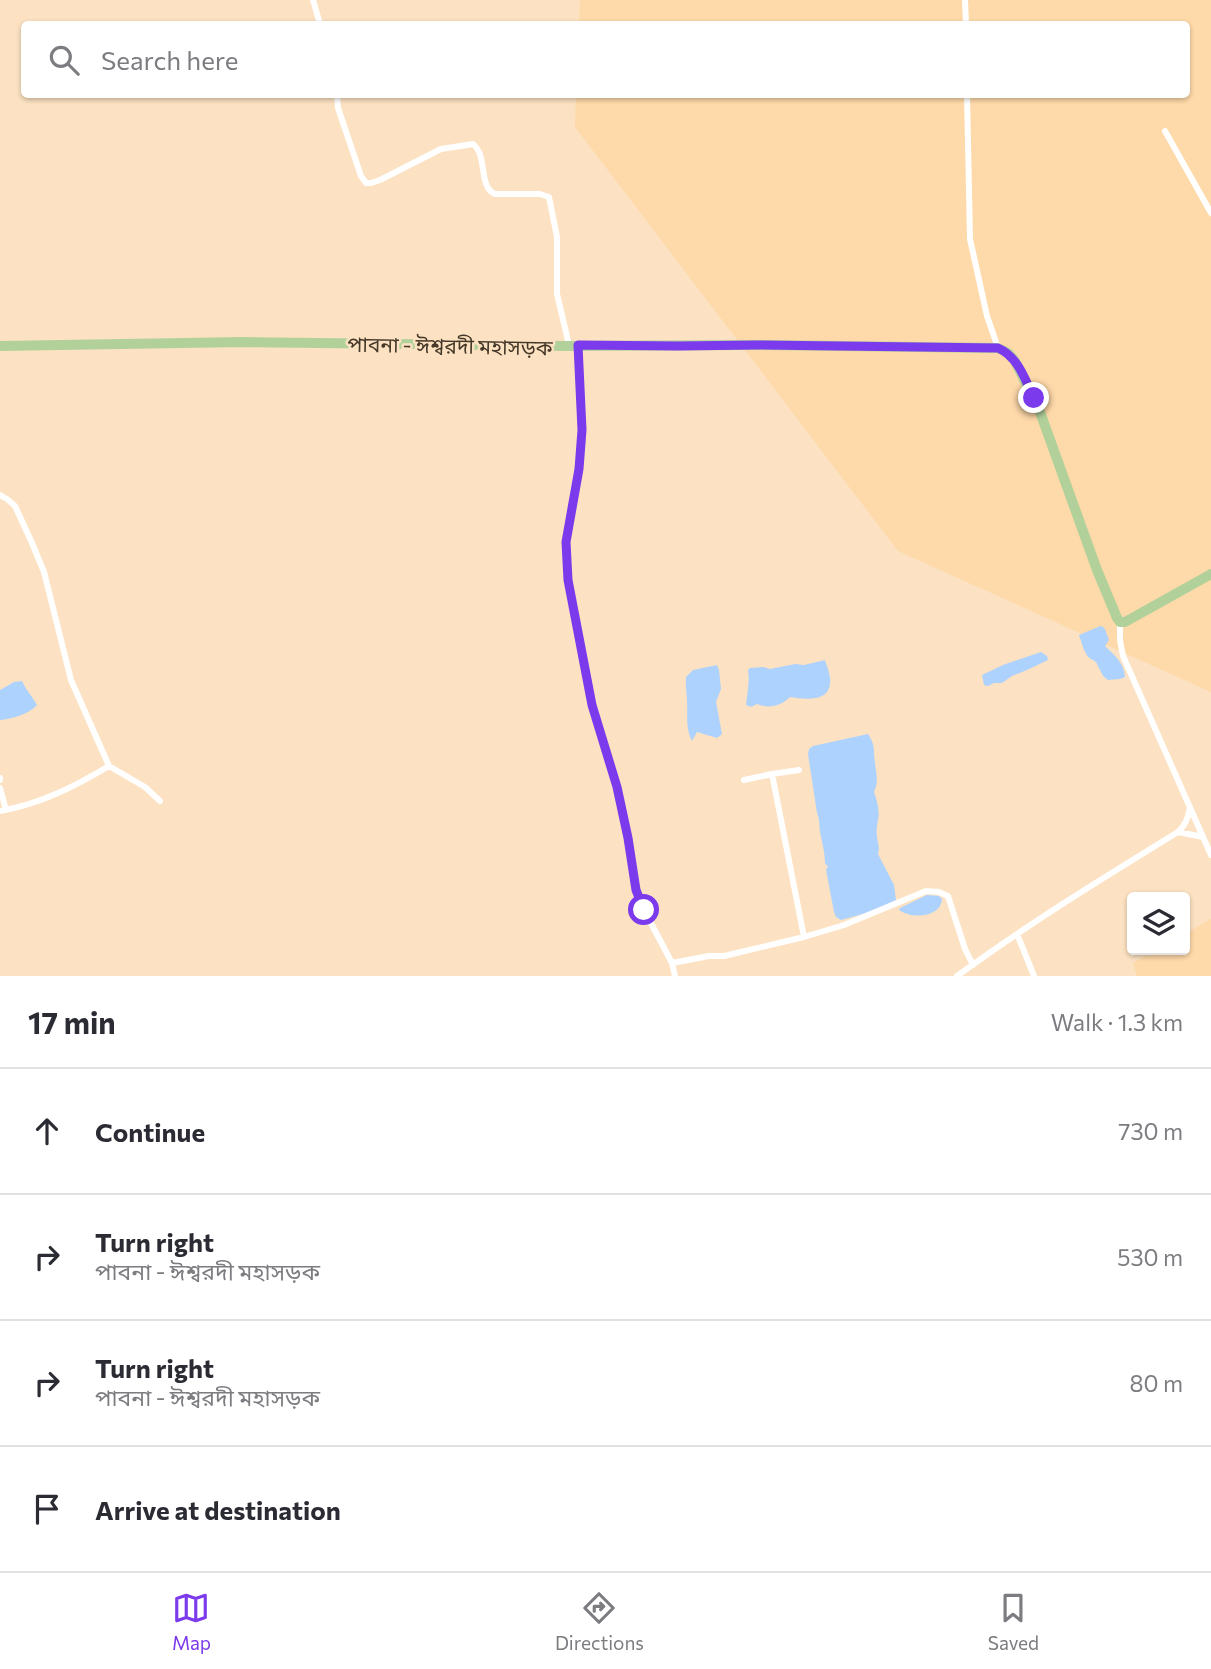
<!DOCTYPE html>
<html lang="en">
<head>
<meta charset="utf-8">
<style>
  body { margin:0; font-family:Commissioner,"Noto Sans Bengali",sans-serif; background:#f2f2f3; color:#2b2b33 }
  .controls { position:absolute; right:21px; bottom:21px; display:grid; overflow:hidden; border-radius:7px; box-shadow:0 2px 5px #0004 }
  .controls button { width:63px; height:63px; display:grid; place-items:center; padding:0; border:0; border-bottom:2px solid #e1e1e2; background:#fff; color:#2b2b33; font:35px sans-serif }
  .stop { position:absolute; width:21px; height:21px; margin:-16px; border:5px solid #7c3aed; border-radius:50%; background:#fff }
  .stop.end { background:#7c3aed; border-color:#fff; box-shadow:0 2px 7px #0008 }
  .list { margin:0; padding:0; list-style:none }
  h2 { display:flex; justify-content:space-between; align-items:center; height:91px; margin:0; padding:0 28px; font-size:30px }
  h2 small { font-size:23px; font-weight:400; color:#7c7c81 }
  .list li { display:grid; grid-template-columns:46px 1fr auto; gap:21px; align-items:center; box-sizing:border-box; height:126px; padding:0 28px; border-top:2px solid #e1e1e2 }
  .list b { display:block; font-size:26px; white-space:nowrap }
  .list p { margin:0; font-size:23px; white-space:nowrap; color:#7c7c81 }
  .list em { font-size:23px; font-style:normal; color:#7c7c81 }
  .icon { flex:none; width:38px; height:38px; fill:none; stroke:currentColor; stroke-width:2; stroke-linecap:round; stroke-linejoin:round }
  .map { position:relative; flex:none; width:1211px; height:976px; overflow:hidden }
  .search { position:absolute; background:#fff; box-shadow:0 2px 5px #0004; left:21px; right:21px; top:21px; height:77px; display:flex; align-items:center; gap:18px; box-sizing:border-box; padding:0 24px; border-radius:7px; color:#7c7c81; font-size:26px }
  .sheet { height:595px; background:#fff }
  nav { display:flex; justify-content:space-around; align-items:center; box-sizing:border-box; height:98px; border-top:2px solid #e1e1e2; background:#fff; font-size:19px; color:#7c7c81 }
  nav a { display:grid; justify-items:center; gap:4px }
  nav .on { color:#7c3aed }
  .map>svg:first-child { display:block }
  .built { fill:#fed9a9 }
  .water { fill:#add2fe }
  .lines { fill:none; stroke-linecap:round; stroke-linejoin:round }
  .minor { stroke:#fff; stroke-width:6 }
  .primary { stroke:#b2d19a; stroke-width:10 }
  .route { stroke:#7c3aed; stroke-width:9 }
  .labels { text-anchor:middle; dominant-baseline:central; stroke-width:5; stroke-linejoin:round; paint-order:stroke }
  .street-label { font-size:21px; fill:#453828; stroke:#fce2c2 }
</style>
</head>
<body>
<div class="map">
<svg width="1211" height="976" viewBox="0 0 1211 976">
  <rect width="100%" height="100%" fill="#fce2c2"/>
  <!-- built -->
  <path class="built" d="M580,0H1211V692L898,551L575,127L576,95L1186,94V24H579Z
    M1211,919V976H1137L1133,963L1156,950H1185V934Z"/>
  <!-- water -->
  <path class="water" d="M1102,626L1105,629L1109,640L1105,646C1114,655 1124,662 1125,677L1120,679L1108,680L1103,676L1096,662L1088,657L1084,650L1079,635L1098,627Z
    M1041,652L1047,656L1048,660L1027,670L1012,676L1002,683H994L988,686L984,685L982,675L1003,665Z
    M825,660C827,667 831,675 830,683C829,703 803,699 790,697C781,706 769,709 757,704L751,707L746,705C747,693 750,683 748,670L750,668L763,667L770,669L795,664L804,665Z
    M717,665L719,670L721,689L716,702L722,734L717,738L697,732L692,741C685,727 688,716 687,701C687,693 685,686 686,677L693,670Z
    M22,681C26,690 32,696 37,705C29,714 12,719 0,720V690L14,682Z
    M868,734C876,746 873,750 875,763C876,773 879,781 874,792C877,801 880,811 878,820C877,826 876,831 877,837C878,844 880,847 878,854L894,885L896,900L877,910L841,920L836,917L834,912L826,870L828,866L825,864C825,852 822,843 820,832C819,825 820,820 817,813L808,754L809,749L813,746Z
    M927,895L939,896L942,899C941,918 911,919 899,910L900,908Z"/>
  <g class="lines">
    <!-- minor -->
    <path class="minor" d="M313,0L320,24
      M965,0L966,24
      M337,94L338,108L361,176L366,183H371L380,180L441,149L473,144C488,156 478,187 495,194H540L549,197L557,237V294L569,345
      M967,94L970,239L987,316L998,348
      M1165,131L1211,213
      M578,345L582,430L579,469L566,542L568,580L592,705L617,787L628,838L636,890L644,910L672,963L675,976
      M0,495L7,499L15,506L32,543L44,572L71,680L109,766L145,787L160,801
      M1120,622V640L1123,656L1211,855
      M772,774L799,770
      M0,778V780
      M744,780L772,774L804,937
      M0,788L6,810
      M0,811C40,804 74,787 109,766
      M1178,832L1203,837
      M1017,934L1034,976
      M672,963L709,956H724L804,937L844,925L926,891L939,892L948,896L965,949L973,965
      M957,976C1028,924 1103,878 1178,832C1186,825 1188,817 1190,807"/>
    <!-- primary -->
    <path class="primary" d="M0,346L244,342L562,346L757,345L998,348L1008,353L1015,361L1040,412L1097,570L1117,618L1120,622H1125L1211,574"/>
  </g>
  <g class="lines">
    <!-- route -->
    <path class="route" d="M644,910L636,890L628,838L617,787L592,705L568,580L566,542L579,469L582,430L578,345L678,346L757,345L998,348C1018,357 1025,379 1034,398"/>
  </g>
  <g class="labels">
    <!-- street labels -->
    <g class="street-label">
      <text transform="translate(450 345) rotate(1)">পাবনা - ঈশ্বরদী মহাসড়ক</text>
    </g>
  </g>
</svg>
<div class="controls">
<button><svg class="icon" aria-label="layers" viewBox="0 0 24 24"><path d="M12 4l9 5-9 5-9-5zM3 14l9 5 9-5"/></svg></button>
</div>
<div class="stop" style="left:644px;top:910px"></div>
<div class="stop end" style="left:1034px;top:398px"></div>
<div class="search"><svg class="icon" aria-label="search" viewBox="0 0 24 24"><circle cx="10" cy="10" r="6"/><path d="M15 15l6 6"/></svg>Search here</div>
</div>
<section class="sheet">
<h2>17 min<small>Walk · 1.3 km</small></h2>
<ul class="list">
<li><svg class="icon" aria-label="ahead" viewBox="0 0 24 24"><path d="M12 20V5M6 11l6-6 6 6"/></svg><div><b>Continue</b></div><em>730 m</em></li>
<li><svg class="icon" aria-label="right" viewBox="0 0 24 24"><path d="M7 20v-9h11M14 6l5 5-5 5"/></svg><div><b>Turn right</b><p>পাবনা - ঈশ্বরদী মহাসড়ক</p></div><em>530 m</em></li>
<li><svg class="icon" aria-label="right" viewBox="0 0 24 24"><path d="M7 20v-9h11M14 6l5 5-5 5"/></svg><div><b>Turn right</b><p>পাবনা - ঈশ্বরদী মহাসড়ক</p></div><em>80 m</em></li>
<li><svg class="icon" aria-label="arrive" viewBox="0 0 24 24"><path d="M6 21V4h12l-3 4 3 4H6"/></svg><div><b>Arrive at destination</b></div></li>
</ul>
</section>
<nav>
<a class="on"><svg class="icon" aria-label="map" viewBox="0 0 24 24"><path d="M3 6l6-2 6 2 6-2v14l-6 2-6-2-6 2zM9 4v14M15 6v14"/></svg>Map</a>
<a><svg class="icon" aria-label="directions" viewBox="0 0 24 24"><path d="M12 3l9 9-9 9-9-9zM9 14v-3h6M13 9l2 2-2 2"/></svg>Directions</a>
<a><svg class="icon" aria-label="saved" viewBox="0 0 24 24"><path d="M7 4h10v16l-5-4-5 4z"/></svg>Saved</a>
</nav>
</body>
</html>
